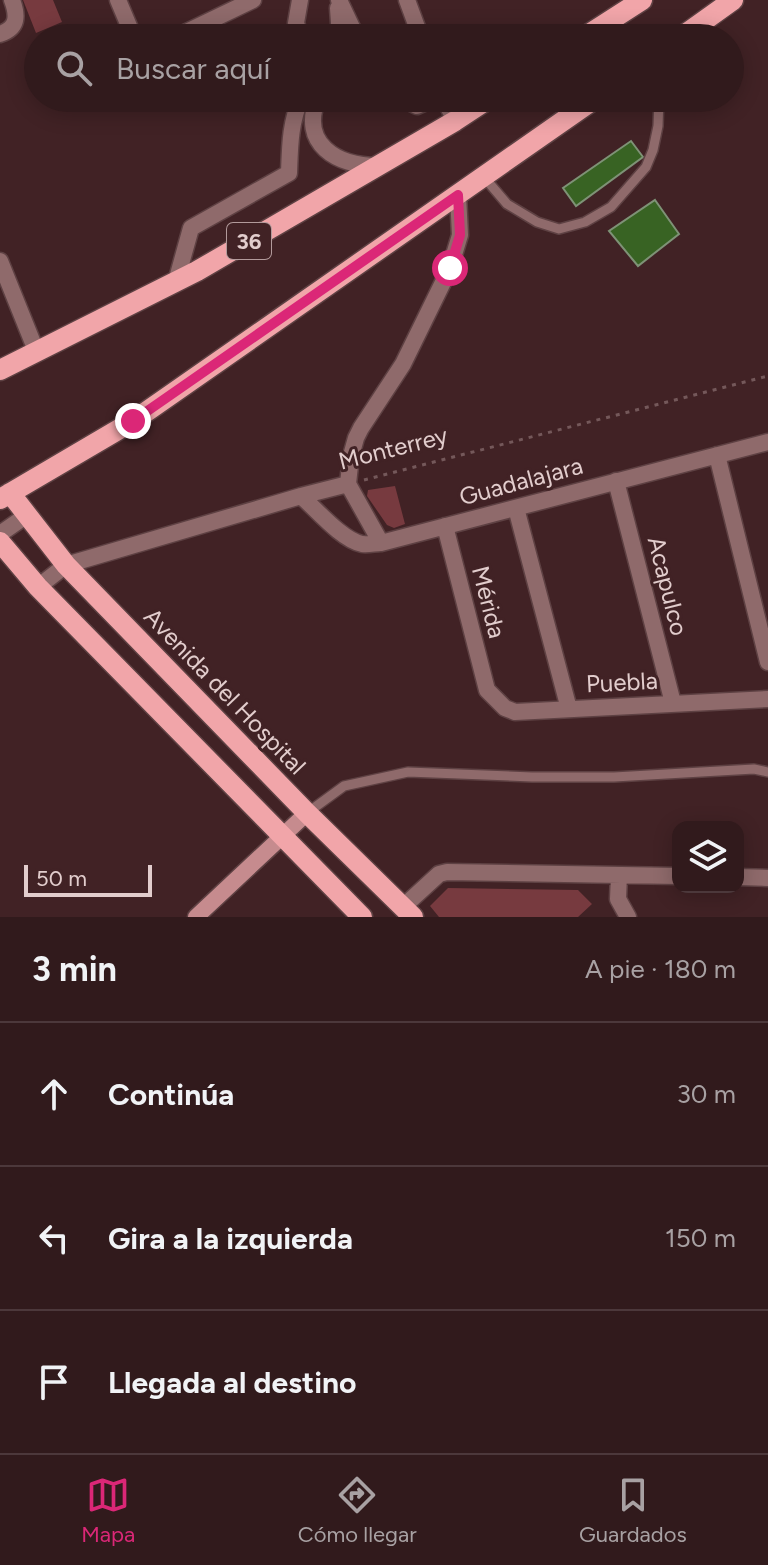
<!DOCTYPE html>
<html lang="es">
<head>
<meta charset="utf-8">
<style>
  body { margin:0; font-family:Figtree,sans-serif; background:#392325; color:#f1f3f6 }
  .controls { position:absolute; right:24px; bottom:24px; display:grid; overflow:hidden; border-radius:16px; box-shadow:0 4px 20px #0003 }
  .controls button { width:72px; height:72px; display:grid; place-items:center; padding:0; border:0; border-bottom:2px solid #4c383b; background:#311a1c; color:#f1f3f6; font:40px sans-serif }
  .scale { position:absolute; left:24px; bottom:20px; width:128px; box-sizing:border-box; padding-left:8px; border:4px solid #e2cdcd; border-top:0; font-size:22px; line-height:28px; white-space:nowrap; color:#e2cdcd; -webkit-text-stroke:6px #412225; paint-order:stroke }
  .stop { position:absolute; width:24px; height:24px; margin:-18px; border:6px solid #db2777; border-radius:50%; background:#fff }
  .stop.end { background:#db2777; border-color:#fff; box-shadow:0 2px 8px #0008 }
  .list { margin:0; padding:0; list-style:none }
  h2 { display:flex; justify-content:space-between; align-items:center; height:104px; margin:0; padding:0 32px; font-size:34px }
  h2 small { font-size:26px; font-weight:400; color:#a8a1a3 }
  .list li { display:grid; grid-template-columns:52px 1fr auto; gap:24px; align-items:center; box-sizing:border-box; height:144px; padding:0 32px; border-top:2px solid #4c383b }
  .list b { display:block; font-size:30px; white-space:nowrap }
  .list em { font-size:26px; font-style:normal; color:#a8a1a3 }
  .icon { flex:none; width:44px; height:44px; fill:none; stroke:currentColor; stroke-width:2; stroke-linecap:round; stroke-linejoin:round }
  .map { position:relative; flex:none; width:768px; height:917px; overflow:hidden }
  .search { position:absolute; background:#311a1c; box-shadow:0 4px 20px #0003; left:24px; right:24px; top:24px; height:88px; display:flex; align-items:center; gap:20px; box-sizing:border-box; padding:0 28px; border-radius:44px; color:#a8a1a3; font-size:30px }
  .sheet { height:536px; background:#311a1c }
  nav { display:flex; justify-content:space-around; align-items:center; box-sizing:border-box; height:112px; border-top:2px solid #4c383b; background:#311a1c; font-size:22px; color:#a8a1a3 }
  nav a { display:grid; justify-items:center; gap:4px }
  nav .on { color:#db2777 }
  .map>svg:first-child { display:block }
  .green { fill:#773a3f }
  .building { fill:#386323; stroke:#7e9276; stroke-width:2 }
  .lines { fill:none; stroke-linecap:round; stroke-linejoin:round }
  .service-casing { stroke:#5e4143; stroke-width:12 }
  .minor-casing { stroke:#5e4143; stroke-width:19 }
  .tertiary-casing { stroke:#5e4143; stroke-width:19 }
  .secondary-casing { stroke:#5e4143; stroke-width:19 }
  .primary-casing { stroke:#5e4143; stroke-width:23 }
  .path { stroke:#74585a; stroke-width:3; stroke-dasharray:4 6; stroke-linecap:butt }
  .service { stroke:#8f6a6b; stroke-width:9 }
  .minor { stroke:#8f6a6b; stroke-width:16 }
  .tertiary { stroke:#8f6a6b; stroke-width:16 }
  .secondary { stroke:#c68b8e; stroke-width:16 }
  .primary { stroke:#f1a5a9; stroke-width:20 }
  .route { stroke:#db2777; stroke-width:10 }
  .labels { text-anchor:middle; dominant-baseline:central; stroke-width:6; stroke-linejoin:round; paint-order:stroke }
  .shield { fill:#412225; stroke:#b29a9b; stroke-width:2 }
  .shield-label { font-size:22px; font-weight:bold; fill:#e2cdcd }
  .street-label { font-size:24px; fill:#e2cdcd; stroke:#412225 }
</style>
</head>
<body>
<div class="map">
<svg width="768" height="917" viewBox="0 0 768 917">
  <rect width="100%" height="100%" fill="#412225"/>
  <!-- green -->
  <path class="green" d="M23,0H53L62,22L36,33Z
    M395,486L405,524L394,528L387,525L367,496L368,490Z
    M448,888L578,890L592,904L578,917H439L430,906Z"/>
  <!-- building -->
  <path class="building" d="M631,141L643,157L576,206L563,188Z
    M655,200L679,234L638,266L609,231Z"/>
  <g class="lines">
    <defs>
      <path id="service" d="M484,177L507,204L537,222L559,229L585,222L611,207L646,167L653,150L658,126L659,98
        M307,813L344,786L408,772L532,777H614L754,769L768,772"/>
      <path id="minor" d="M118,0L134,38
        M300,0L296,23L301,38
        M339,0L357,38
        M407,0L421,38
        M338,8L340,38
        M0,34C18,28 18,16 12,0
        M174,38L253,0
        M318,98C299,144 337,166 378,166
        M401,98L417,106L435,98
        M444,98L455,121
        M0,261L37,353
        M176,282L191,228L289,173C290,146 290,123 301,98
        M717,455L768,662
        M616,481L673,703
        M301,496C316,509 342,540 362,544C368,545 375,543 381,543L768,442
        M516,508L569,709
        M445,526L487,690L505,708L515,712L768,699
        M381,543L348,484L351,456L356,438L361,428L403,364L450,268L460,235L458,195
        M38,587L66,565L301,496L348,484
        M619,875L618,899L628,917
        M738,877L768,878
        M403,907L439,874L447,872L678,876"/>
      <path id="tertiary" d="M0,534L27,515"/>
      <path id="secondary" d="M196,917L307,813"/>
      <path id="primary" d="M583,38L642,0
        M680,38L733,0
        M0,370L197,271L455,121L490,98
        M10,493L66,565L307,813L413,917
        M0,499L133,421L596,98
        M0,542L38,587L362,917"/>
    </defs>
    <!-- service casing -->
    <use href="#service" class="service-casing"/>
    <!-- minor casing -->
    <use href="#minor" class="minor-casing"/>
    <!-- tertiary casing -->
    <use href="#tertiary" class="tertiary-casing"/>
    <!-- secondary casing -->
    <use href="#secondary" class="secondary-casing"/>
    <!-- primary casing -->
    <use href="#primary" class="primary-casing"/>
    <!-- path -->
    <path class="path" d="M364,480L768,376"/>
    <!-- service -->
    <use href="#service" class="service"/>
    <!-- minor -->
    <use href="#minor" class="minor"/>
    <!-- tertiary -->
    <use href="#tertiary" class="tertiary"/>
    <!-- secondary -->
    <use href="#secondary" class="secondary"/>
    <!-- primary -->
    <use href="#primary" class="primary"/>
  </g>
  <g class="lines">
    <!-- route -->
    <path class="route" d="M133,421L458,195L460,235L450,268"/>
  </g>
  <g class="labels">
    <!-- shield labels -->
    <rect class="shield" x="227" y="223" width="44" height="36" rx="6"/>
    <g class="shield-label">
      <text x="249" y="241">36</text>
    </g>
    <!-- street labels -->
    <g class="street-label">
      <text transform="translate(393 448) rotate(-14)">Monterrey</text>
      <text transform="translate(521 481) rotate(-15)">Guadalajara</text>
      <text transform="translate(668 586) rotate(76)">Acapulco</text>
      <text transform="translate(489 602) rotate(76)">Mérida</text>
      <text transform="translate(622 682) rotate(-3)">Puebla</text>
      <text transform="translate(225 691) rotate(46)">Avenida del Hospital</text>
    </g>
  </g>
</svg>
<div class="controls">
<button><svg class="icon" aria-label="layers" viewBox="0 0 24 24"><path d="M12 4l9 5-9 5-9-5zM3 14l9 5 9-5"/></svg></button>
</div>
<div class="scale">50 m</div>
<div class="stop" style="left:450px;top:268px"></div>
<div class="stop end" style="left:133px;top:421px"></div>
<div class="search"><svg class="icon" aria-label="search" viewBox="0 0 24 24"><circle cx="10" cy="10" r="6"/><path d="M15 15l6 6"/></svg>Buscar aquí</div>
</div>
<section class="sheet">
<h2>3 min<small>A pie · 180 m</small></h2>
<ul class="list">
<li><svg class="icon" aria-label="ahead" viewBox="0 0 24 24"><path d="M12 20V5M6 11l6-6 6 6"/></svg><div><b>Continúa</b></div><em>30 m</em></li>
<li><svg class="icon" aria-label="left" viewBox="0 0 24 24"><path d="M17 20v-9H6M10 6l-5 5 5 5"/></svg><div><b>Gira a la izquierda</b></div><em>150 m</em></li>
<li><svg class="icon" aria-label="arrive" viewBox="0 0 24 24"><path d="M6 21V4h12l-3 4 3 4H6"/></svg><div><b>Llegada al destino</b></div></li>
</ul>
</section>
<nav>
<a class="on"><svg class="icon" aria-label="map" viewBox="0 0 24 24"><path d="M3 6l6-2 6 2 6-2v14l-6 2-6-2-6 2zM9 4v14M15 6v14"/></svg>Mapa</a>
<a><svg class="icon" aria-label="directions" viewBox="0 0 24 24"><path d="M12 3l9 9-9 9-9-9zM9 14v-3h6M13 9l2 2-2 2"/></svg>Cómo llegar</a>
<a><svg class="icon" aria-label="saved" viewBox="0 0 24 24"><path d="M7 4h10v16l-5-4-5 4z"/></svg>Guardados</a>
</nav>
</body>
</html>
